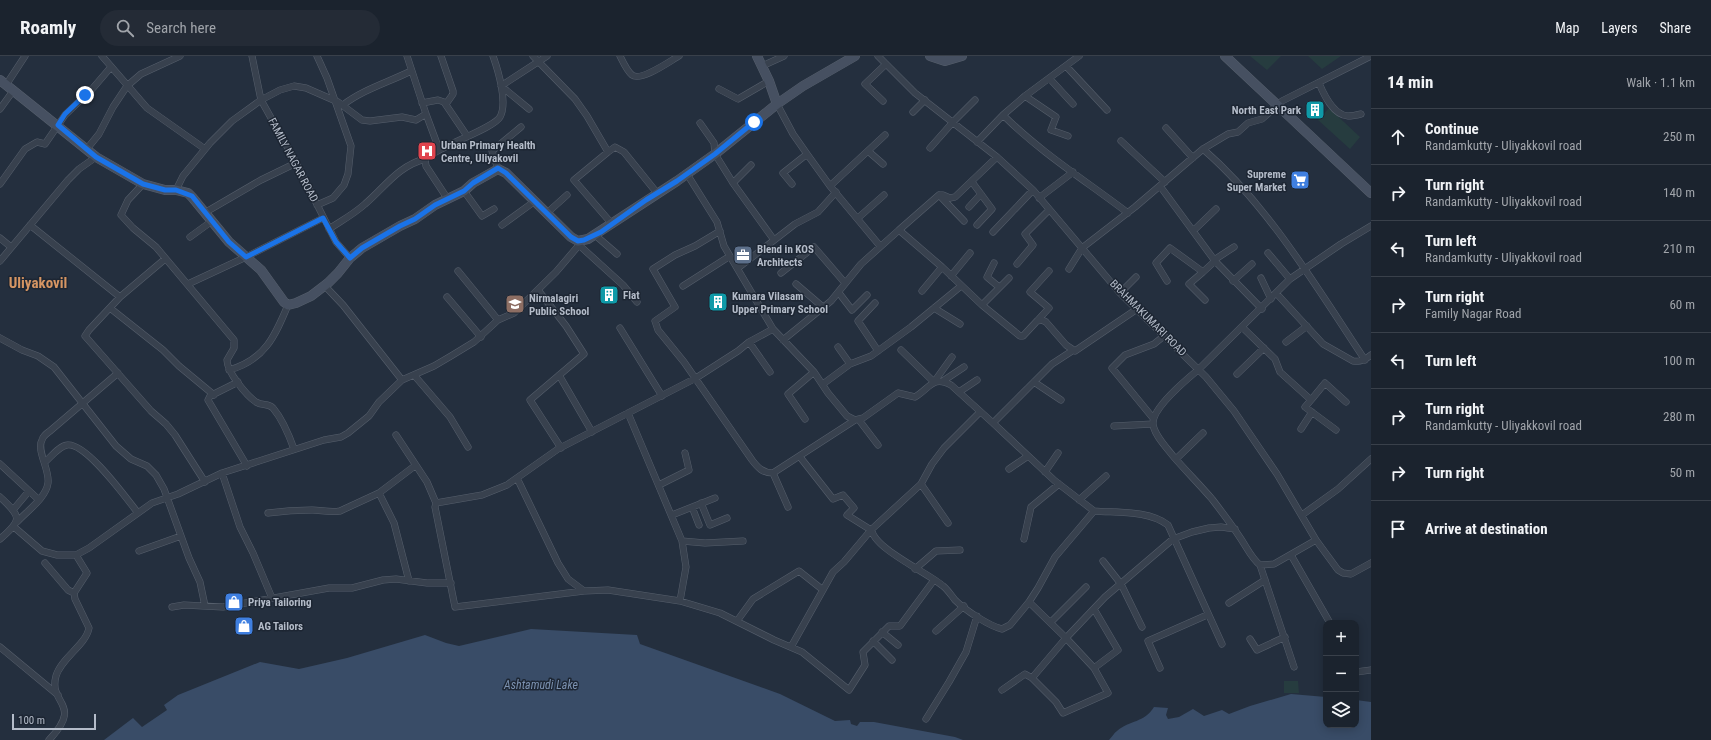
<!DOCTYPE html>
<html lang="en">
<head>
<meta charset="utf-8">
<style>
  body { margin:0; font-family:"Roboto Condensed",sans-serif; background:#242b36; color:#f1f3f6 }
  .controls { position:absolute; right:12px; bottom:12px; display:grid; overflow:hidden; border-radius:8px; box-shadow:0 2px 10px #0003 }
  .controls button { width:36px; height:36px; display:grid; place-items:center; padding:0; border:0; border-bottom:1px solid #39404a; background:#1b232e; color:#f1f3f6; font:20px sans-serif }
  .scale { position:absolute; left:12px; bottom:10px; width:84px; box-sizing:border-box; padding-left:4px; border:2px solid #b4bcc9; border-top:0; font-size:11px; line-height:14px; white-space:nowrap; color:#b4bcc9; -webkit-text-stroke:3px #1d2633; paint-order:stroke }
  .stop { position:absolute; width:12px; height:12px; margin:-9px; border:3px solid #1a73e8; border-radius:50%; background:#fff }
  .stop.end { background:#1a73e8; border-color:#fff; box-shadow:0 1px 4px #0008 }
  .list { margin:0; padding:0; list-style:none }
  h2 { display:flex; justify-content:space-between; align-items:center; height:52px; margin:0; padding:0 16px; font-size:17px }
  h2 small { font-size:13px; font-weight:400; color:#a0a4aa }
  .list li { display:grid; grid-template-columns:26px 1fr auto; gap:12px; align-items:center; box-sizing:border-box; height:56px; padding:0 16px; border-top:1px solid #39404a }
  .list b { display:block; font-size:15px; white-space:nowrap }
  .list p { margin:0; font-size:13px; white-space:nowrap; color:#a0a4aa }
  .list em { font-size:13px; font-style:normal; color:#a0a4aa }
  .icon { flex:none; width:22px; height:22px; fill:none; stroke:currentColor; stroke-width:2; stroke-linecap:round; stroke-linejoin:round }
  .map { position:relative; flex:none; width:1371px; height:684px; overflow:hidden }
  header { display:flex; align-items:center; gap:24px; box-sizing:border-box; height:56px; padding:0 20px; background:#1b232e; border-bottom:1px solid #39404a }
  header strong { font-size:19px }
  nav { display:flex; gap:22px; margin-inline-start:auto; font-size:14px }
  .search { width:280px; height:36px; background:#242b36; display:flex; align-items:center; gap:10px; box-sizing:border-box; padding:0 14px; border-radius:22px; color:#a0a4aa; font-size:15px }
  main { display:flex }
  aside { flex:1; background:#1b232e }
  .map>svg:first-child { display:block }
  .green { fill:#263c3f }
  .water { fill:#394c67 }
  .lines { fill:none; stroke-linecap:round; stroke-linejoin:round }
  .street-casing { stroke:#565f6c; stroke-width:7 }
  .secondary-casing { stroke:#565f6c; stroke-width:10 }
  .street { stroke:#38414e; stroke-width:6 }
  .secondary { stroke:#465061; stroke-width:9 }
  .route { stroke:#1a73e8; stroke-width:5 }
  .labels { text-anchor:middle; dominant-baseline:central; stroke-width:3; stroke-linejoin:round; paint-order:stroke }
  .poi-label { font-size:11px; font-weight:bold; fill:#b4bcc9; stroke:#1d2633; text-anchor:start }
  .street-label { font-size:11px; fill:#b4bcc9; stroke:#1d2633 }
  .water-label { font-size:12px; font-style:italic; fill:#7c92b1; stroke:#1d2633 }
  .district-label { font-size:15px; font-weight:bold; fill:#d59563; stroke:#1d2633 }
</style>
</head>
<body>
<header>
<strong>Roamly</strong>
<div class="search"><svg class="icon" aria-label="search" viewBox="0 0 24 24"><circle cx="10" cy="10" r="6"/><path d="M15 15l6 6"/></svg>Search here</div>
<nav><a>Map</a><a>Layers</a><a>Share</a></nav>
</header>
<main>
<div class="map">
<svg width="1371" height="684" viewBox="0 0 1371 684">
  <rect width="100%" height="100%" fill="#242f3e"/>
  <!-- green -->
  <path class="green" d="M1250,0H1281L1267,14Z
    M1308,0H1341L1322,13Z
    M1329,52L1360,81L1350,93L1318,64Z
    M1284,625H1298L1299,637H1284Z"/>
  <!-- water -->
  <path class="water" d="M531,573L637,579L640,588L780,638L835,665L850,664L851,668L857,670L860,666H874L955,681L963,684H104L133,662L142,671L167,654L164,649L178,639L260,606L299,613L347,602L425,579L446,587L459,590Z
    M1291,638L1326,641V669H1356V644L1371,646V684H1109C1112,681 1114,677 1117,675C1130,664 1144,667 1154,651L1168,652L1166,659L1168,663L1179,661L1193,653L1204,660L1222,654L1229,658L1250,650Z"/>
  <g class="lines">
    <defs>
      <path id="street" d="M102,0L147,52L205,93
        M252,0L261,44L294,103L336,186L350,202
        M317,0L327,22L351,90L348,118L344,129L333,142L317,149
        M407,0L426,58L439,93
        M441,0L453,35V38L446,48
        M533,0L575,43L587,60L608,96L615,91L624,96L657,137
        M620,0C623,6 627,15 632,19C641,26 670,5 679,0
        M878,0L915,37L997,101L1033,134L1120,237L1206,321L1234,355L1277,418L1316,484L1338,514L1343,517L1351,518L1371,507
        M762,10L784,0
        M1066,10L1107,54
        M1050,23L1073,48
        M1319,27C1324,39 1333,59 1348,60C1352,60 1357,59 1361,58
        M6,29L25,0
        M719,33L738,43L769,25
        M1025,40L1056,61L1051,74L1068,80
        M883,45L865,28L885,9
        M422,47L438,44L444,46L467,80
        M777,48L793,78L807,98L830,130L880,190
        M343,49C362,34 389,26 411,15
        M0,53L13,35
        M529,53L501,30L547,0
        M913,56L925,44
        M1003,59C1040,96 1086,125 1128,157
        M700,67L714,87L715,98L733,127L774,184
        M1166,72L1193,102
        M1121,85L1165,126
        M977,86L1003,59L1025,40L1079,0
        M930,92L953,66L975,44
        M1203,93C1269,150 1317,232 1365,304
        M86,94L99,78L113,51L127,30L141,18L180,0
        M868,95L883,108
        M608,96L574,124L612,168
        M498,113L492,95L521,71
        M687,118L717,166L724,190L773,273L814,316L828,337L847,360L855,364L863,362L898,337L915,341C930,332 933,319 951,329L993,367L1052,308L1072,295
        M972,126L992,153L977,169
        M733,127L751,109
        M0,128L25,93L37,86L45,88L65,59L93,32L111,11
        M143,128L128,144L121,159L133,172L156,191L234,284V292L227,304C227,316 246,339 256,346C262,350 268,347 273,352C283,364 289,379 294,393
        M792,128L783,117L807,98
        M830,130L885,79
        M1160,130L1215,205L1262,253
        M176,134L183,120L210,87L232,65L261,44L280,34L294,30L306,32L338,46L362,64L370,65L402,61L416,64L426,58
        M464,135L482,160L494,153
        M939,139L964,165
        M447,142L426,110L425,103C441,89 493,73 500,61C508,47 498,14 493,0
        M1039,142L1073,116
        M969,151L981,138
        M206,156L261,124L296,107
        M547,157L567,139
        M858,162L884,139
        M30,169L120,241
        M502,169L535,145
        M329,173C341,165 354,158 365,148C385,131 398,110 425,103
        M899,174L939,139H943L950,142L955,141L997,101
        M720,175L695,190L675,199L653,213L675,251L655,265L658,274L684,306L752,404C758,412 763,417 773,417L855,364
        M1193,175L1216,153
        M993,176L1033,134
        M595,179L617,198
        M190,181L212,165
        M0,182L11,191
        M579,189L623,229L637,246
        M1268,197L1290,223
        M165,203L120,241L89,274L85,280L151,355L166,368L175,379L205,426
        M1214,204L1234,191
        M0,205L68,124L79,113L96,101
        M994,207L987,221L999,231
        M1017,208L1033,189L1025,178L1049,154
        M738,212L795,168L818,156L836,136
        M1069,213L1082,192L1135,151L1203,93L1228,78L1238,76L1248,67L1262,63L1282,45L1371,0
        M458,215L498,264
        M1203,216L1189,228L1205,244
        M781,217L814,191L845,227
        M951,220L970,197
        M1261,222L1271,243
        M1167,225L1156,207L1170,192L1203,216L1215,205
        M1233,225L1252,208
        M188,228L246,201L323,162
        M796,228L824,252
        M324,229L343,249L402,324
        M683,230L730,200
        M538,234L566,270L584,298L530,344L561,392
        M922,235L942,211
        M839,237L852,254L867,239
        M1120,237L1136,221
        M1276,237L1323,288L1353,305C1361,306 1365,304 1371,299
        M447,241L481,281
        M875,247L858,265L878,295
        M982,249L1009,222
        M110,252L163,294L179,310L214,339
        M934,252L960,268
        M1037,265L1049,252L1030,236L1049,215
        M1242,271L1275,303L1280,316L1311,344L1325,327L1346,346
        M620,272L662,340
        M0,282L22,294L38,300L54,311L116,390L131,403L147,410L156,419L164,433L189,502L200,526L205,550
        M783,284L831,245L861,208L899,174L942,211L982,249L1020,280H1023L1037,265L1042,264L1046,266L1066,289L1075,295L1137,253
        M749,286L770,316
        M1286,286L1307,270
        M838,291L850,308
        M901,294L934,326L952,301
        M229,314C265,304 275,280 288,249
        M1237,318L1264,292
        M414,319L450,361L468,391
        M559,319L592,376
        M943,325L964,311
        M238,326L210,340L208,344L247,410
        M1034,326L1061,344
        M823,328L850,308L871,300L911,271L961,230
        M959,336L977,324
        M1311,344L1305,351L1336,374
        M980,356L944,392L932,408L921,428L872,473C871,491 930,518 943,530C948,534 951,539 955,544C965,554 989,570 1002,573L1010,569L1029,546L1038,532L1055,501L1094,455C1117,457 1148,454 1168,469L1222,588
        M628,357L682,485L686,511L680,545
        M1153,362L1112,312L1125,299L1154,288L1164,280
        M805,363L788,338L814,316
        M859,364L878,389
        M993,367L1055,425L1094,455
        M1114,370L1153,368
        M1301,373L1312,356
        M396,379L427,426L436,447
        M1176,403L1203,377
        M45,406C51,401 59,390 67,389C86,386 126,442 138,457
        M0,408L39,444
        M1009,413L1028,400
        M1045,416L1058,397
        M222,417L240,471L253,497L272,542
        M773,417L788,451
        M517,422L558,507L568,523L584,535L608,534L680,545L720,557L774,584L802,596L849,634L865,609L863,596L889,570H900L934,524
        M921,428L948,467
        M659,429L689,414L685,397
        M379,437L394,467L409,525
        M0,441C22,461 22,464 0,483
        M1079,444L1106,420
        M701,447L710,469L727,462
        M692,451L699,469
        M13,454L29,435
        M268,457C283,455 297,454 312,454C321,454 330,457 340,455L379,437L416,409
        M672,459L715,442
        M1302,459L1338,433L1371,403
        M17,466C27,455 46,442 48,427C50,414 36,394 42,384C43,380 47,377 50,375L118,317
        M14,471L42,495L57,499H76L89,492L152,447L178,438L222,417L324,384L341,381L348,377L369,360L379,346L402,324L434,310L451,300L474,286L498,264L514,257L556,216L579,189L578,185
        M1024,483L1031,451L1059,428
        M1316,484L1274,508L1260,509C1252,503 1247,492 1241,483C1232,469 1222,456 1212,443C1200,429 1186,415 1173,400C1167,392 1153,378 1153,367C1153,351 1187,323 1199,313L1290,223L1341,188L1371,170
        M682,485L705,487L743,485
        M139,495L181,480
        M1291,499L1330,567
        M1103,505L1121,528L1142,571
        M45,507L68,534L74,537
        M1260,509L1294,611
        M915,513L936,495L960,494
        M584,535L455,551L435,451L436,447L482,439L507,429L558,393L696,322L738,295L749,286L773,273
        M1029,546L1066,582L1094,612L1108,637L1063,657L1056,646L1032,622L1066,582L1105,541L1173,483L1192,476L1209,472L1221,471L1235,473
        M1229,547L1265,524
        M172,551L184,549L223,551L329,532H352L383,524L396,523L427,527H451
        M1094,553L1118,594L1094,612
        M737,565L753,543L799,515L823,534
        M1051,566L1086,531
        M936,575L964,550
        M882,576L898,589
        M1250,583L1257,594L1285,581
        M873,585L892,604
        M0,591L58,639
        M791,591L833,516L844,506L871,474L847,459L854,452L843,439L833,443L800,401
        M1160,612L1148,585L1207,559
        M1356,616L1371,614
        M1002,634L1025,618L1032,622
        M926,663L949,626L966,596L977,560
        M49,684C84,647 48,649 56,620C61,602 86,589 89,572L75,543L74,537L87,517L76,499"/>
      <path id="secondary" d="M757,0L769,25L777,48
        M930,0L945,5L962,0
        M1225,0L1371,137
        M0,24L96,101L143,128L165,134H176L188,137L192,141L229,186L261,214L284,246L288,249L296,247L311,240L328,227L338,217L350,202L362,192L400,170L415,163L435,149L464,135L473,127L498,113L506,117L571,181L578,185L588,183L677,125L715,98L777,48L803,30L855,0"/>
    </defs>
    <!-- street casing -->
    <use href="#street" class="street-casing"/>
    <!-- secondary casing -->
    <use href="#secondary" class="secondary-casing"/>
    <!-- street -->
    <use href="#street" class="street"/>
    <!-- secondary -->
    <use href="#secondary" class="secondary"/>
  </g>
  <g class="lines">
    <!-- route -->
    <path class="route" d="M85,39L65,58L58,69L96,101L143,128L165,134H176L192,140L229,186L246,201L323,162L336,186L350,202L362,192L400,170L415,163L435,149L464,135L473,127L498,112L506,117L571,181L578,185L584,184L601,176L646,144L677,125L715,98L754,66"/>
  </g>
  <!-- icons -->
  <defs>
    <symbol id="building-square" viewBox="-11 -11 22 22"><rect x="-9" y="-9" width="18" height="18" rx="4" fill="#0f9aa8" stroke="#1d2633"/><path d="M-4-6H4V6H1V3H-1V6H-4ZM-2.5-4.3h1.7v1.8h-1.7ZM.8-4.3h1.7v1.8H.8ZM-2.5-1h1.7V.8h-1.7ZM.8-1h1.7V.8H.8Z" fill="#fff"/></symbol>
    <symbol id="hospital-square" viewBox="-11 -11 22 22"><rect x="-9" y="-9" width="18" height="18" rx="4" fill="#e0444e" stroke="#1d2633"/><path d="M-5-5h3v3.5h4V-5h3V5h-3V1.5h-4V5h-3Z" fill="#fff"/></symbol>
    <symbol id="supermarket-square" viewBox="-11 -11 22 22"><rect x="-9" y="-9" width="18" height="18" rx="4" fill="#3f7fe0" stroke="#1d2633"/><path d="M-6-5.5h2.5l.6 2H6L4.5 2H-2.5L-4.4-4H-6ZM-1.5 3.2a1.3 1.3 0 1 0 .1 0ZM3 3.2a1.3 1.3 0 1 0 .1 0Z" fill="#fff"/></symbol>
    <symbol id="office-square" viewBox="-11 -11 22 22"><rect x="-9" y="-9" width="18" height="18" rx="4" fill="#5c6f8a" stroke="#1d2633"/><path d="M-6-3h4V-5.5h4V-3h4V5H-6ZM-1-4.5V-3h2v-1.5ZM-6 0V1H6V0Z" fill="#fff"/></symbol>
    <symbol id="school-square" viewBox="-11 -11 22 22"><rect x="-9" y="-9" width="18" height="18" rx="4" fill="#8d6e63" stroke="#1d2633"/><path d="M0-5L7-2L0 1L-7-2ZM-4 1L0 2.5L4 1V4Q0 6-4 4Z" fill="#fff"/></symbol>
    <symbol id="shop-square" viewBox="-11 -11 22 22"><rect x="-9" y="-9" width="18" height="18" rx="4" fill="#3f7fe0" stroke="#1d2633"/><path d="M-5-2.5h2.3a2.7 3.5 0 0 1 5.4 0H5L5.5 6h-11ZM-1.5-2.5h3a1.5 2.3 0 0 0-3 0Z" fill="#fff"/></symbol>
  </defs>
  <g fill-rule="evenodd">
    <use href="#building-square" x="1304" y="43" width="22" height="22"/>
    <use href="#hospital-square" x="416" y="84" width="22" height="22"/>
    <use href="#supermarket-square" x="1289" y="113" width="22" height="22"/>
    <use href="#office-square" x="732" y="188" width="22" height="22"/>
    <use href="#building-square" x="598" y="228" width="22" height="22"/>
    <use href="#building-square" x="707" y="235" width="22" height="22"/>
    <use href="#school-square" x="504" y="237" width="22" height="22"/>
    <use href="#shop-square" x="223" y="535" width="22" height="22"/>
    <use href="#shop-square" x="233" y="559" width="22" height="22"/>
  </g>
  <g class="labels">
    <!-- poi labels -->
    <g class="poi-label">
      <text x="1301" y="54" text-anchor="end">North East Park</text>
      <text x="441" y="89">Urban Primary Health<tspan x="441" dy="13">Centre, Uliyakovil</tspan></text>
      <text x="1286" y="118" text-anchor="end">Supreme<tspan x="1286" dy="13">Super Market</tspan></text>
      <text x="757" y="193">Blend in KOS<tspan x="757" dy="13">Architects</tspan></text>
      <text x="623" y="239">Flat</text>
      <text x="732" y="240">Kumara Vilasam<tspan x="732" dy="13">Upper Primary School</tspan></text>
      <text x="529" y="242">Nirmalagiri<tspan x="529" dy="13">Public School</tspan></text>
      <text x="248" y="546">Priya Tailoring</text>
      <text x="258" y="570">AG Tailors</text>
    </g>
    <!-- street labels -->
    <g class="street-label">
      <text transform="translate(293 104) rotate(62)">FAMILY NAGAR ROAD</text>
      <text transform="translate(1148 262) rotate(45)">BRAHMAKUMARI ROAD</text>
    </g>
    <!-- water labels -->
    <g class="water-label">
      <text x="541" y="629">Ashtamudi Lake</text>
    </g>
    <!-- district labels -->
    <g class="district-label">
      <text x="38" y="227">Uliyakovil</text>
    </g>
  </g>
</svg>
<div class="controls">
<button>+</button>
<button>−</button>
<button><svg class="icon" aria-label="layers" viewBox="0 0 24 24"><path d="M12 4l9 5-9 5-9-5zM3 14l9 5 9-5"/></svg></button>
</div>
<div class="scale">100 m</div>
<div class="stop" style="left:754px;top:66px"></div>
<div class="stop end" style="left:85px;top:39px"></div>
</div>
<aside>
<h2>14 min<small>Walk · 1.1 km</small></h2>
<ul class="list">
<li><svg class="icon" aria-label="ahead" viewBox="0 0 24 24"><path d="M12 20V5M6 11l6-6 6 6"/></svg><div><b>Continue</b><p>Randamkutty - Uliyakkovil road</p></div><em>250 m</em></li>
<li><svg class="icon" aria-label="right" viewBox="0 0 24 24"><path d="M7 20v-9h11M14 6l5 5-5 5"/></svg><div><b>Turn right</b><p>Randamkutty - Uliyakkovil road</p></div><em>140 m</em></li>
<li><svg class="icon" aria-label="left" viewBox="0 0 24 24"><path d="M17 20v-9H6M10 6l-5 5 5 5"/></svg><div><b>Turn left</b><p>Randamkutty - Uliyakkovil road</p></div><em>210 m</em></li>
<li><svg class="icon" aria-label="right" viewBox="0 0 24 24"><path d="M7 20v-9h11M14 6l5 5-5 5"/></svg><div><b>Turn right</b><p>Family Nagar Road</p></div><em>60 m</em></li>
<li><svg class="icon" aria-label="left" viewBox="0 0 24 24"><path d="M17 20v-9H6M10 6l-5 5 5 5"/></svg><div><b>Turn left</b></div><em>100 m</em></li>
<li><svg class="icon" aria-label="right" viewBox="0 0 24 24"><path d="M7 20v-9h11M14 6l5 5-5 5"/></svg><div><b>Turn right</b><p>Randamkutty - Uliyakkovil road</p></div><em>280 m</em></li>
<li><svg class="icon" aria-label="right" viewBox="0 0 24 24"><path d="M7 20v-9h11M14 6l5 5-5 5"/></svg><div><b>Turn right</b></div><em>50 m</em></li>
<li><svg class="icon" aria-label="arrive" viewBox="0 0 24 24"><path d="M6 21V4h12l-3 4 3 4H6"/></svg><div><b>Arrive at destination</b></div></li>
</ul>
</aside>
</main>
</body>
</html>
